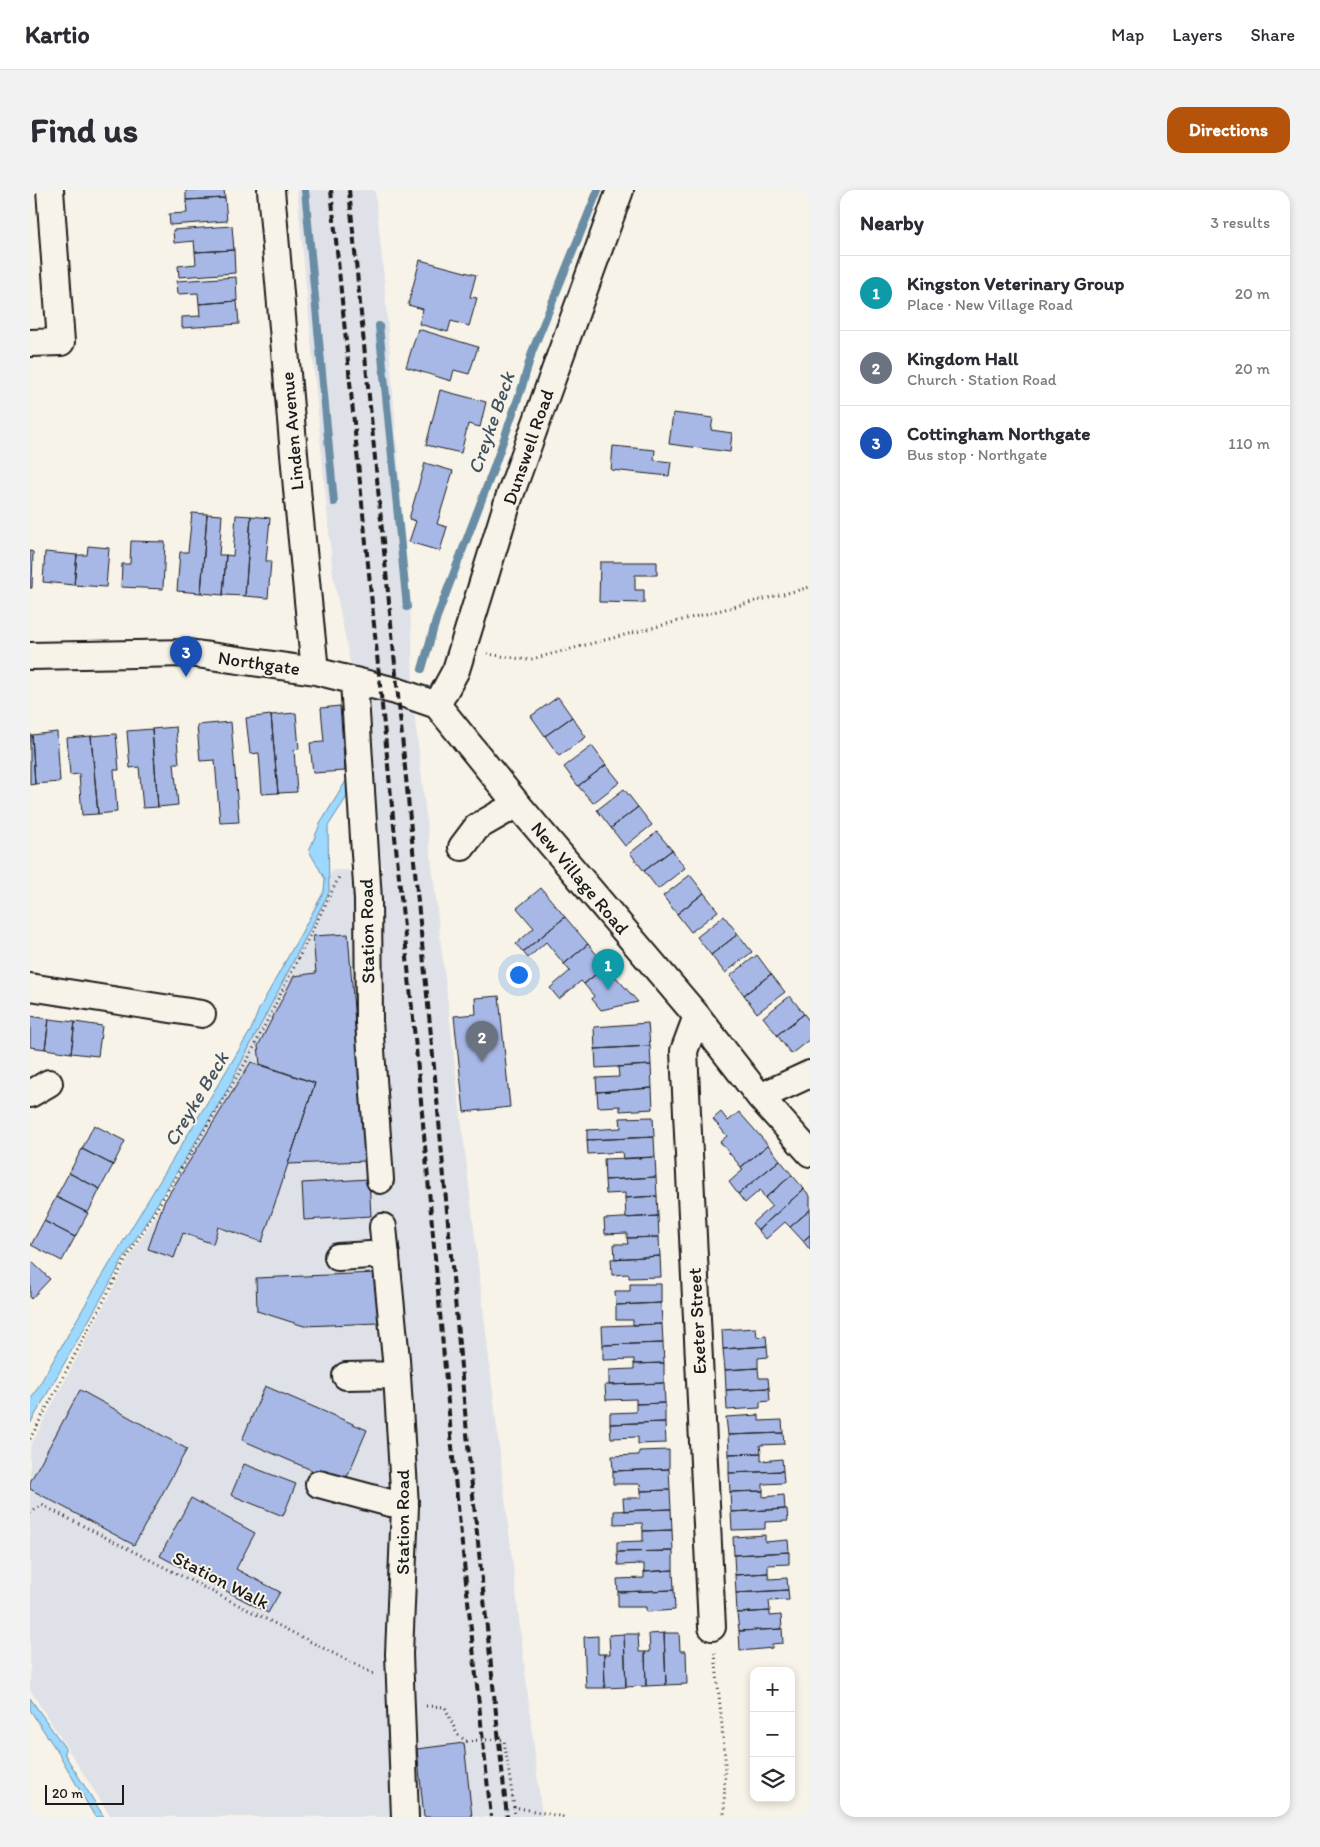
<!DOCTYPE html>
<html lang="en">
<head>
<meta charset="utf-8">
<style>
  body { margin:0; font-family:Itim,sans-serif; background:#f2f2f3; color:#2b2b33 }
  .controls { position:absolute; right:15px; bottom:15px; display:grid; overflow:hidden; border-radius:10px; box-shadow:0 2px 8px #0003 }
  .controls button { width:45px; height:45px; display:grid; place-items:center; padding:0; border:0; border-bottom:1px solid #e1e1e2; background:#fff; color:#2b2b33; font:25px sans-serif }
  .scale { position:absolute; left:15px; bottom:12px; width:79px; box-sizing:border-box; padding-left:5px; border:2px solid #1c1c1c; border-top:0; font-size:14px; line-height:18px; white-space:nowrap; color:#1c1c1c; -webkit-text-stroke:4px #f7f3e8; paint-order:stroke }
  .you { position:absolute; left:488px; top:784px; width:18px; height:18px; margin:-12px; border:4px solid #fff; border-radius:50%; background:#1a73e8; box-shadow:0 0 0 8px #1a73e833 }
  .badge { display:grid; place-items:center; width:32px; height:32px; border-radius:50%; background:#b45309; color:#fff; font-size:16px; font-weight:700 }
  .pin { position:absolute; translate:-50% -41px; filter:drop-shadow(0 1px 2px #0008) }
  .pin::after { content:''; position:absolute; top:26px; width:18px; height:15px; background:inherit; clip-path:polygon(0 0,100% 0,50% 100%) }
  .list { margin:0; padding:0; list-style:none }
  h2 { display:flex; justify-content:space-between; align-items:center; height:65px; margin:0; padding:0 20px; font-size:21px }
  h2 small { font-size:16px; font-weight:400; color:#7c7c81 }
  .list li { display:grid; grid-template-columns:32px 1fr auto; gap:15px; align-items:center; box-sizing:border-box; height:75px; padding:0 20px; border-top:1px solid #e1e1e2 }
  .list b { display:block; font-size:19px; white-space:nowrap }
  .list p { margin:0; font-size:16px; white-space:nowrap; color:#7c7c81 }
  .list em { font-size:16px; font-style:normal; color:#7c7c81 }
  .icon { flex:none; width:28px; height:28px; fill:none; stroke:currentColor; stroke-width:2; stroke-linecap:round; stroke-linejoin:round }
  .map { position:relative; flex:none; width:780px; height:1627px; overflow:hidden; border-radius:15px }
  header { display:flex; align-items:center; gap:30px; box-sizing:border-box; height:70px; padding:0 25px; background:#fff; border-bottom:1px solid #e1e1e2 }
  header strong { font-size:24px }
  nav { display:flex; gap:28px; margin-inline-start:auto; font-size:18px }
  .intro { display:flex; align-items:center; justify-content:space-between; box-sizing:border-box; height:120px; padding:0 30px }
  h1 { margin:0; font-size:35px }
  .button { padding:12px 22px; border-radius:15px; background:#b45309; color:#fff; font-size:18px; font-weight:700 }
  main { display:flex; gap:30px; padding:0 30px }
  aside { flex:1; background:#fff; border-radius:15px; box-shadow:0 2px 8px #0003 }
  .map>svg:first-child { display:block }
  .built { fill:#dfe1e8 }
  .water { fill:#9dd8fe; stroke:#698da4 }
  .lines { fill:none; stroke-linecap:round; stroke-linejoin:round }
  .stream { stroke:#698da4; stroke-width:8 }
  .building { fill:#a7b8e7; stroke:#1c1c1c }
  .minor-casing { stroke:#1c1c1c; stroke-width:30 }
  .path { stroke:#1c1c1c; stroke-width:3; stroke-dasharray:1 4; stroke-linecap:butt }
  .minor { stroke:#f7f3e8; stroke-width:26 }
  .rail { stroke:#1c1c1c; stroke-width:4; stroke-dasharray:8 4; stroke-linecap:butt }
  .labels { text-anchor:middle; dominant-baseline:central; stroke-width:4; stroke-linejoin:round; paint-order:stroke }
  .street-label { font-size:19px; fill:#1c1c1c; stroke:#f7f3e8 }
  .water-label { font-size:20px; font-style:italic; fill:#435460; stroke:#f7f3e8 }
</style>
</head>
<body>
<header>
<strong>Kartio</strong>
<nav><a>Map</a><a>Layers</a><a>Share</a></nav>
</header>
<div class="intro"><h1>Find us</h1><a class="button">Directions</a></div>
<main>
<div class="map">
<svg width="780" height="1627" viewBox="0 0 780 1627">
  <rect width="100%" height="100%" fill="#f7f3e8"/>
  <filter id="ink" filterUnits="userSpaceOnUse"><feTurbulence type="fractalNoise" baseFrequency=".02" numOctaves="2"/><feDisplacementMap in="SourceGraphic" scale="10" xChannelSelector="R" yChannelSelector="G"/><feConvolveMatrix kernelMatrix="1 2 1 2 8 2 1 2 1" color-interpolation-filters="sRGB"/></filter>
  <g filter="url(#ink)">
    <!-- built -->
    <path class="built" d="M267,0H345L354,88L382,448L383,512L512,1627H81L0,1500V1257L98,1070L134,1012L303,680L353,681L326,502L303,385Z"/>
    <!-- water -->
    <path class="water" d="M316,591L322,599L298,636L299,702L195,904L94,1068L0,1234V1211L62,1103L221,840L229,819L294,702L295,689L279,661L290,634Z
      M0,1508L35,1558V1565L74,1627H65L29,1564L0,1520Z"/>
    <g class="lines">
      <!-- stream -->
      <path class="stream" d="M275,0L304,312
        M349,136L377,417
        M392,479L407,427L463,280L492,197L502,162L568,0"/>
    </g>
    <!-- building -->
    <path class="building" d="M156,0H194L195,8L156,10Z
      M195,8L197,31L140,35L139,24L157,23L156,10Z
      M202,36L204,60L165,62L164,51L144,53L143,40Z
      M204,60L205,83L149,87L148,76L166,74L165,62Z
      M390,70L446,85L440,107L447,108L439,136L421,131L418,142L389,134L393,119L378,115Z
      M206,87L207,111L169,114L168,103L148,104L147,91Z
      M207,111L209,134L152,138V127L170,126L169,114Z
      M388,139L448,157L439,184L424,180L421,191L376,177Z
      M410,200L456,212L450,237L438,234L431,263L396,255Z
      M643,223L683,228L681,240L702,243L700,262L639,254Z
      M583,256L625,260L624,270L641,272L639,286L581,280Z
      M395,273L423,281L407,334L417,337L410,361L379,352L386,331L379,329Z
      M162,323L177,324L171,403L147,401L150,362H158Z
      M177,324L192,325L189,365H196L193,405L171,403Z
      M206,325L221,326L215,406L193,405L196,365L203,366Z
      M221,326L240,328L236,371H241L238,408L215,406Z
      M101,351L135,352L133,399L91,397L92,374H100Z
      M58,356L79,358L76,397L44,395L47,365H57Z
      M0,361L3,362L2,398H0Z
      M15,362L47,365L44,395L13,392Z
      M570,372H627V385H605V400H614V413L569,412Z
      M528,507L542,527L515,546L501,526Z
      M310,516L315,581L283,583L280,553L294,552L291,518Z
      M266,523L269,559L264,560L267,602L248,603L241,525Z
      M241,525L248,603L232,604L229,563L220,564L216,528Z
      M542,527L556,547L529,566L515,546Z
      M201,532L209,632L190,633L185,570L170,571L167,535Z
      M146,537L149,573H144L148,615L128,617L122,539Z
      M122,539L128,617L113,618L109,577L100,578L97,541Z
      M27,542L30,592L5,594L2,545Z
      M86,544L89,580H84L87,622L68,624L61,546Z
      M0,545H2L5,594L0,595Z
      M61,546L68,624L52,625L49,584L40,585L37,548Z
      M562,556L576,575L548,596L534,577Z
      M576,575L590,592L563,613L548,596Z
      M594,599L608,617L581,638L567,620Z
      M608,617L622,635L595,656L581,638Z
      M627,642L642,660L614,681L600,663Z
      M642,660L655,678L628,699L614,681Z
      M660,685L674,703L647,724L633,706Z
      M511,698L535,727L493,762L486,754L504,738L487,718Z
      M674,703L688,721L661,742L647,724Z
      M694,726L708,744L681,765L667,747Z
      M535,727L558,754L534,774L516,752L498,768L493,762Z
      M318,744L336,971L258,974L285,893L230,874L228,856L264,786L286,783L283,746Z
      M708,744L722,762L695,783L681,765Z
      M558,754L576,776L554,794L551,791L529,809L520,798L540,781L534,774Z
      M727,765L741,784L714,805L700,786Z
      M576,776L608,812L571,820L562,809L564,806L554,794Z
      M741,784L755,802L727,823L714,805Z
      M469,806L480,917L434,922L424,826L446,824L445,808Z
      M760,806L774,824L747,845L733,827Z
      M774,824L780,832V849L761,864L747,845Z
      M0,826L19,829L15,859L0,857Z
      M19,829L45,832L41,863L15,859Z
      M45,832L72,836L68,866L41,863Z
      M618,833L620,856L565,859L564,837Z
      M620,856L621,875L566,878L565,859Z
      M221,872L285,893L232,1052L188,1037L183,1054L153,1043L144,1068L118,1059L134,1012Z
      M621,875L622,898L567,902L566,888L589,887L588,877Z
      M622,898L623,919L590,921V916L568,917L567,902Z
      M691,922L698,931L709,922L738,955L711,977L690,952L697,946L683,929Z
      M623,927L624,947L557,950V940L591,938L590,928Z
      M64,935L95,951L83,975L52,959Z
      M624,947L625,967L593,969L592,962L558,964L557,950Z
      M738,955L750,970L708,1004L699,992L713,980L711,977Z
      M52,959L83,975L70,999L39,983Z
      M625,967L626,987L575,990L574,969Z
      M750,970L762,985L735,1008L730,1000L715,1013L708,1004Z
      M39,983L70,999L58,1023L26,1007Z
      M762,985L774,999L728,1040L722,1033L742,1016L735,1008Z
      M626,987L627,1006L595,1008V1003L576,1004L575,990Z
      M339,989L341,1026L274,1030L272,993Z
      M774,999L780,1006V1020L760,1037L755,1032L736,1049L728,1040Z
      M627,1006L628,1026L596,1028L595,1008Z
      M26,1007L58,1023L45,1047L14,1031Z
      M780,1020V1045L773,1051L760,1037Z
      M628,1026L629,1047L597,1048V1043L575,1044L574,1029Z
      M14,1031L45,1047L32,1071L1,1055Z
      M780,1045V1060L773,1051Z
      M629,1047L630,1066L585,1069L584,1054H598L597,1048Z
      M630,1066L631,1087L599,1088V1084L582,1085L581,1069Z
      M0,1070L20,1089L1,1109L0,1108Z
      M346,1083L348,1133L274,1136L227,1121L226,1088Z
      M600,1094H631V1113L586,1115L585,1101H600Z
      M631,1113L632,1134L603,1135V1130H586V1115Z
      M632,1134L633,1153L573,1155L572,1136Z
      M726,1138L727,1147L736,1146L737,1156L693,1159L692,1140Z
      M633,1153L634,1173L604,1174V1169L573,1170V1155Z
      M737,1156L738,1167L728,1168V1178L695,1180L693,1159Z
      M634,1173V1193L579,1195V1180L604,1179V1174Z
      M728,1178L729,1188H738L739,1198L696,1200L695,1180Z
      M634,1193L635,1213L606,1214V1209L576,1210L575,1195Z
      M235,1196L337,1240L314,1294L212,1250Z
      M739,1198L740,1211L730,1212V1218L697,1220L696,1200Z
      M50,1200L157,1259L104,1355L0,1299V1292Z
      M635,1213V1232L580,1234V1223L606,1222V1214Z
      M729,1225V1231L752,1230L753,1243L698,1245L696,1227Z
      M635,1232L636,1253L608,1254V1247L581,1248L580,1234Z
      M753,1243L754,1254L730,1255L731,1263L699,1264L698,1245Z
      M639,1260V1279L583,1281L582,1266L609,1265V1261Z
      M731,1263V1271L752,1269L753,1281L699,1283V1264Z
      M214,1274L266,1294L253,1326L201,1305Z
      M639,1279L640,1300L611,1301L610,1294H583V1281Z
      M753,1281L754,1293L733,1294V1301L700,1302L699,1283Z
      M640,1300L641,1319L594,1321L593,1308H611V1301Z
      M733,1301V1307L754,1305L755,1319L701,1322L700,1302Z
      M161,1308L225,1343L206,1379L250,1402L238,1423L130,1366Z
      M641,1319L642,1340L613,1341L612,1333L584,1334V1321Z
      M757,1319L758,1331L735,1332V1339L702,1340L701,1322Z
      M642,1340L643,1361L587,1362V1352L613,1351V1341Z
      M735,1345V1352L758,1350L759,1362L704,1365L703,1347Z
      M643,1361V1380L614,1382V1374L588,1375L587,1362Z
      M759,1362V1374L738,1375V1383L705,1385L704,1365Z
      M643,1380L644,1400L588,1402L587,1389L614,1388V1382Z
      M738,1383L739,1389L757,1388L758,1400L706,1403L705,1385Z
      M644,1400L645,1420L616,1422V1417H588V1402Z
      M758,1400L759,1410L739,1411L740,1421L707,1423L706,1403Z
      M740,1421V1426L751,1425L752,1439L709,1441L707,1423Z
      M752,1439L753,1453L742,1454V1458L710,1461L709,1441Z
      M634,1443L636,1495L616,1496L615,1462H620L619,1444Z
      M634,1443H649L650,1461H656L657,1494L636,1495Z
      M594,1444L596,1497L575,1498L574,1464H580L579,1445Z
      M594,1444H608L609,1462H615L616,1496L596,1497Z
      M568,1446V1464H574L575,1498H556L554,1447Z
      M434,1553L442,1627H394L387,1559Z"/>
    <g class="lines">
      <defs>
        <path id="minor" d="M241,0L268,310L285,481
          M0,153L31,152L20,0
          M0,466L159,463L285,481L366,501L407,515L487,614L667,826L730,907L780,963
          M324,492L338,710L339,831L350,990
          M407,515L426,480L479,308L590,0
          M432,657L447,637L487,614
          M0,797L172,824
          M667,826L654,861L682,1437
          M0,904L19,893
          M730,907L780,884
          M353,1037L366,1169L375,1316L369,1464L375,1627
          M308,1067L356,1064
          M316,1186L367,1185
          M289,1294L360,1313L375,1311"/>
      </defs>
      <!-- minor casing -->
      <use href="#minor" class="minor-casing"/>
      <!-- path -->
      <path class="path" d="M457,464L498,470L780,397
        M0,1249L96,1069L219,867L309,687
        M0,1323L12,1315L344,1484
        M685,1463L695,1568L694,1627
        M396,1516L415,1517L427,1544L436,1551L468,1549L474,1550L484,1617L534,1627
        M484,1617L485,1627"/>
      <!-- minor -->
      <use href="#minor" class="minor"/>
      <!-- rail -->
      <path class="rail" d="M301,0L389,889L424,1279L461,1627
        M319,0L405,887L440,1277L477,1627"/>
    </g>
  </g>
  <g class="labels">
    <!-- street labels -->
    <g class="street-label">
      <text transform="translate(262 241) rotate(-95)">Linden Avenue</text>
      <text transform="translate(498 257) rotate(-71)">Dunswell Road</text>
      <text transform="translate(229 473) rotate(8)">Northgate</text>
      <text transform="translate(550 688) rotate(50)">New Village Road</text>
      <text transform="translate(337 741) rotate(-91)">Station Road</text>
      <text transform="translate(667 1131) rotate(-93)">Exeter Street</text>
      <text transform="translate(372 1332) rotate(-90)">Station Road</text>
      <text transform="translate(191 1390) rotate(27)">Station Walk</text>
    </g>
    <!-- water labels -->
    <g class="water-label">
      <text transform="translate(461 233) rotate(-71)">Creyke Beck</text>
      <text transform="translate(166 909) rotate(-59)">Creyke Beck</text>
    </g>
  </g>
</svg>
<div class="controls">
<button>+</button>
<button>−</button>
<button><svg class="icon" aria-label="layers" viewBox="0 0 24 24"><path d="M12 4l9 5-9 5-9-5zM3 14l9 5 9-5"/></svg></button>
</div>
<div class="scale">20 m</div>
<div class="you"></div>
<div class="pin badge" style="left:578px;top:800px;background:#0f9aa8">1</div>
<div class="pin badge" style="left:452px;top:872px;background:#6b7280">2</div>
<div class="pin badge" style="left:156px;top:487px;background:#1a4fb4">3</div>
</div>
<aside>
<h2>Nearby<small>3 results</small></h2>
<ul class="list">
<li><span class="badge" style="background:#0f9aa8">1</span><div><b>Kingston Veterinary Group</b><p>Place · New Village Road</p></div><em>20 m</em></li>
<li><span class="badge" style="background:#6b7280">2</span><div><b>Kingdom Hall</b><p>Church · Station Road</p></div><em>20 m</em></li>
<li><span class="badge" style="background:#1a4fb4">3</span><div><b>Cottingham Northgate</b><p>Bus stop · Northgate</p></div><em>110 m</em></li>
</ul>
</aside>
</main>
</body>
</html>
